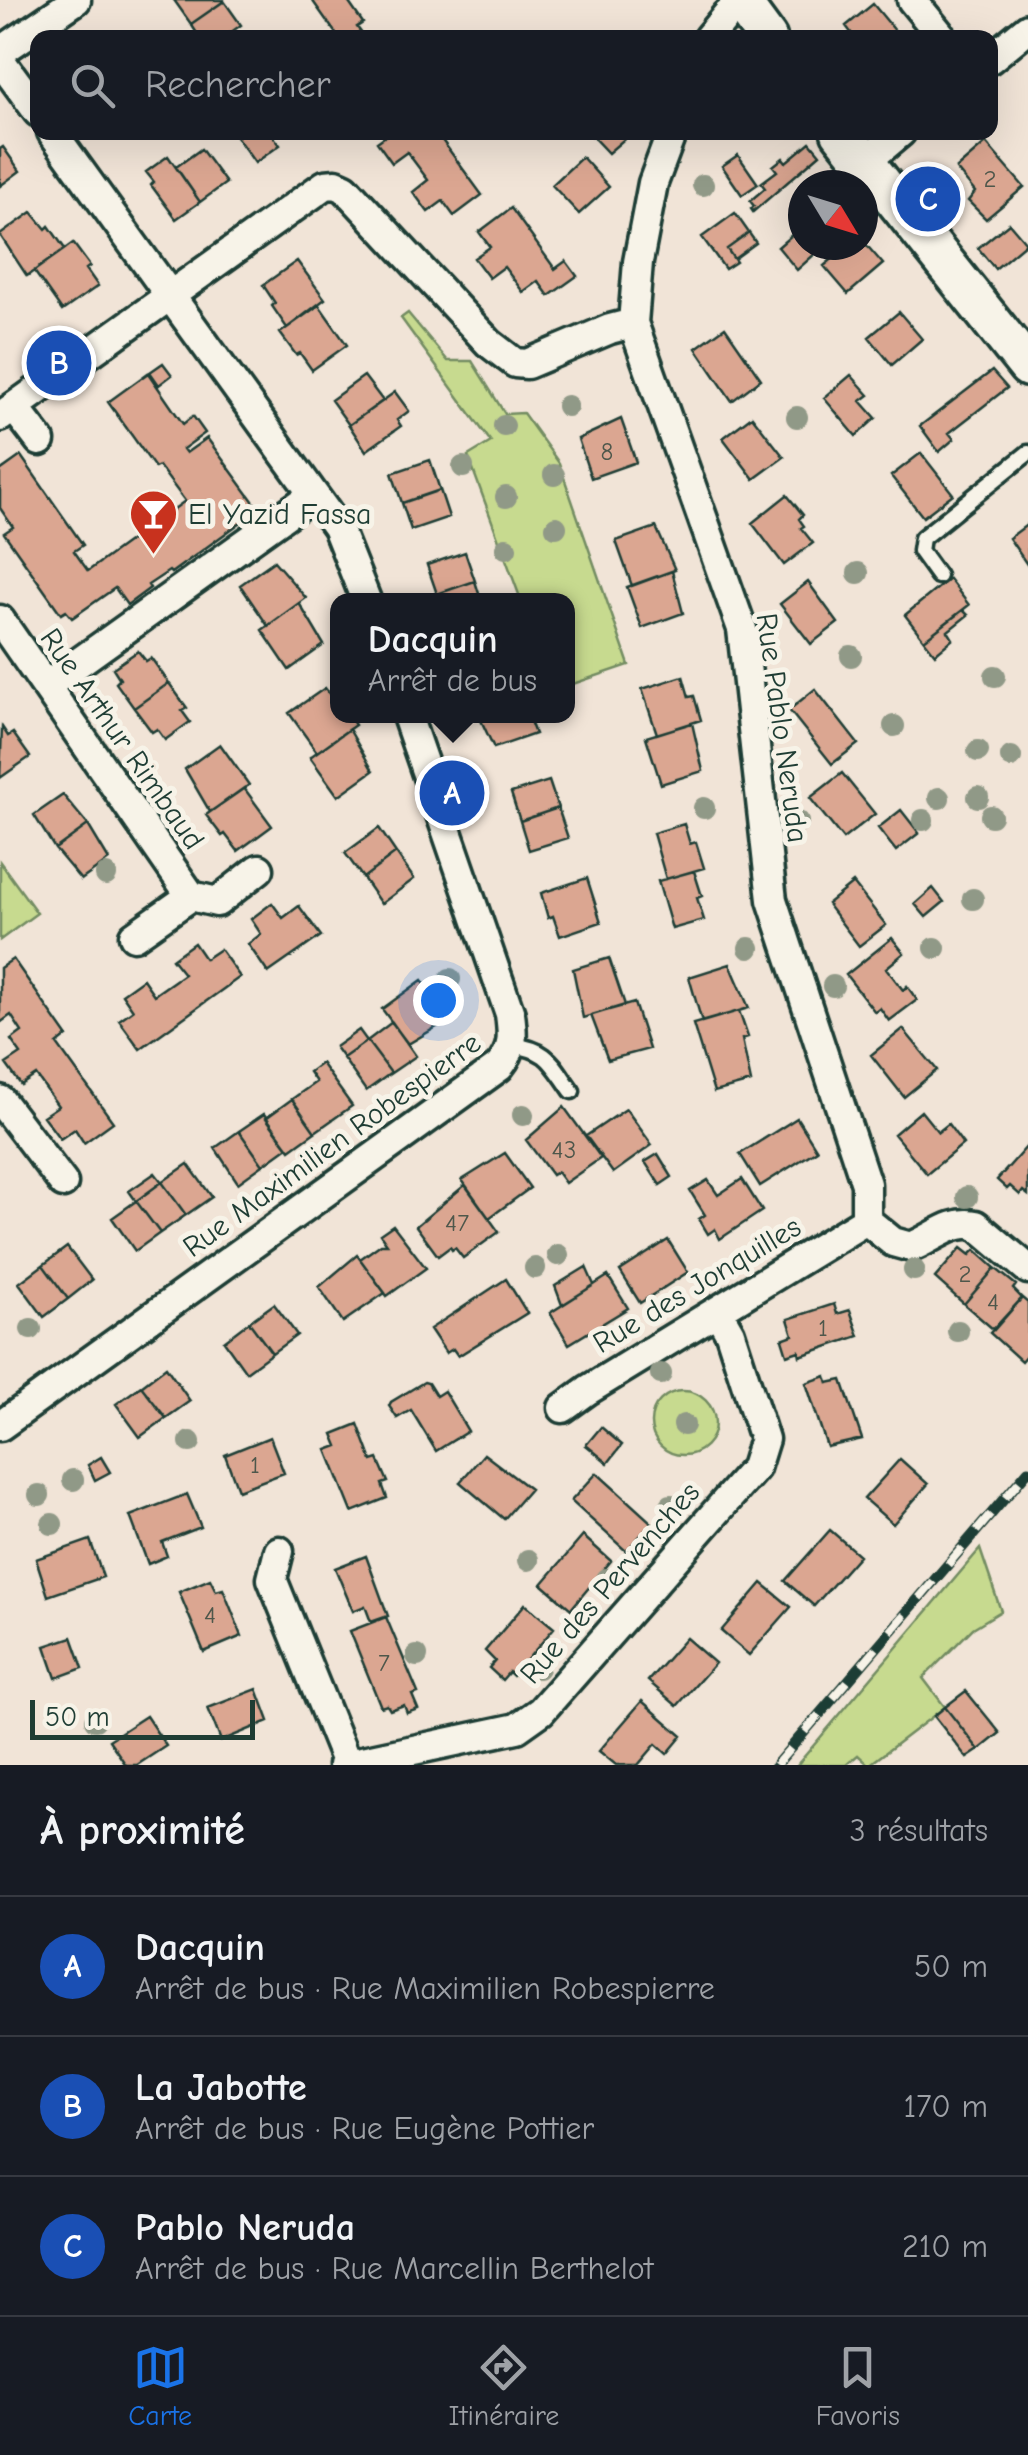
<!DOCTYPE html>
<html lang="fr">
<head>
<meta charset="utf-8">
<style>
  body { margin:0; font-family:"Comic Neue",sans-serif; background:#242831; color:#f1f3f6 }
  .compass { position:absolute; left:788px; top:170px; width:90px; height:90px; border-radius:50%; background:#171b24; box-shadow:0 10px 40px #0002; rotate:128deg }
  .scale { position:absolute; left:30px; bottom:25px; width:225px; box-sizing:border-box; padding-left:10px; border:5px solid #1f3d34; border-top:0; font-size:28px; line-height:35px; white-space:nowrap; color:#1f3d34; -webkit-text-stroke:8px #f7f3e8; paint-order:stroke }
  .you { position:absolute; left:438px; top:1000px; width:35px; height:35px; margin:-25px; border:8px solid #fff; border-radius:50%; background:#1a73e8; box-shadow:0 0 0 15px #1a73e833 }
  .badge { display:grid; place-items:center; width:65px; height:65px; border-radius:50%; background:#1a73e8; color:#fff; font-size:32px; font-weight:700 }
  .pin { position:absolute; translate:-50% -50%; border:5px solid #fff; box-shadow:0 2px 10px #0006 }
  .popup { position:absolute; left:330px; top:593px; width:245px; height:130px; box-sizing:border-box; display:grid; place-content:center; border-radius:20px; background:#171b24; filter:drop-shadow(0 2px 8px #0005); font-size:32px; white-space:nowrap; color:#9ea1a6 }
  .popup b { font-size:38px; color:#f1f3f6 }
  .popup::after { content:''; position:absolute; left:50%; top:100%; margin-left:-20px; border:20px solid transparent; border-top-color:#171b24 }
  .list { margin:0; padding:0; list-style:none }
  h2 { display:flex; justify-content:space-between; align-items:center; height:130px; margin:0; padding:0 40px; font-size:42px }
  h2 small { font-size:32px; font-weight:400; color:#9ea1a6 }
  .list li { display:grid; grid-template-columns:65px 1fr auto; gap:30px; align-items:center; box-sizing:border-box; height:140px; padding:0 40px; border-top:2px solid #363941 }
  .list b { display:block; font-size:38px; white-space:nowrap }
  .list p { margin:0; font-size:32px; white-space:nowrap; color:#9ea1a6 }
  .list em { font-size:32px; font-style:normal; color:#9ea1a6 }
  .icon { flex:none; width:55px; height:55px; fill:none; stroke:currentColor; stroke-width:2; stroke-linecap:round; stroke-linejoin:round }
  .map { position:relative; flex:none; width:1028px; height:1765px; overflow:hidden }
  .search { position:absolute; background:#171b24; box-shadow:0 10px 40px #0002; left:30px; right:30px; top:30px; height:110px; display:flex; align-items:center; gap:25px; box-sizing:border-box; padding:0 35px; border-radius:20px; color:#9ea1a6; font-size:38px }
  .sheet { height:550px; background:#171b24 }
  nav { display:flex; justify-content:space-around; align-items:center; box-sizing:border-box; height:140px; border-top:2px solid #363941; background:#171b24; font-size:28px; color:#9ea1a6 }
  nav a { display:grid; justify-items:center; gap:5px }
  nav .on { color:#1a73e8 }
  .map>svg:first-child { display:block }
  .green { fill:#c7da8f; stroke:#738c62; stroke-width:2.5 }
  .building { fill:#dba691; stroke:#1f3d34; stroke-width:2.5 }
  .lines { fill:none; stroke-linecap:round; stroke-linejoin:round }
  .lane-casing { stroke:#1f3d34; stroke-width:21 }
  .street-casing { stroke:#1f3d34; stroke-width:35 }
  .secondary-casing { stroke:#1f3d34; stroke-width:45 }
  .lane { stroke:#f7f3e8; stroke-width:14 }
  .street { stroke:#f7f3e8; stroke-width:28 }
  .secondary { stroke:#f7f3e8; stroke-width:38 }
  .rail-casing { stroke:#1f3d34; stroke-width:11 }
  .rail { stroke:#f7f3e8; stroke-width:8; stroke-dasharray:22; stroke-linecap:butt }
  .tree { fill:#909987 }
  .labels { text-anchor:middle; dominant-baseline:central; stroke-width:10; stroke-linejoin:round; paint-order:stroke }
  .number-label { font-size:25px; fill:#4e574b }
  .poi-label { font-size:30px; fill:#1f3d34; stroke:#f7f3e8; text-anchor:start }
  .street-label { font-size:30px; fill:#1f3d34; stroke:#f7f3e8 }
</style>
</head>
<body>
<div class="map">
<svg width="1028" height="1765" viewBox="0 0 1028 1765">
  <rect width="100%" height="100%" fill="#f1e4d7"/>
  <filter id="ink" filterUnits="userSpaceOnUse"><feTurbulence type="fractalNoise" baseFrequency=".01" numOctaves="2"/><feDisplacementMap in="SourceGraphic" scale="20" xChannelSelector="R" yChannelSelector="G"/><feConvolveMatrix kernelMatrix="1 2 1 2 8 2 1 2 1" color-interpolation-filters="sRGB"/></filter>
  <g filter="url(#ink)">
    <!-- green -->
    <path class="green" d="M408,313L448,361H472L505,414L523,413L559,463L629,665L567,686V600H521L468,456L491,442L401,318Z
      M0,862L37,913L0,940Z
      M651 1423a32 32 0 1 1 64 0a32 32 0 1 1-64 0Z
      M980,1549L1001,1611L973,1628L923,1678L945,1707L869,1765L858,1755L846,1765H797Z"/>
    <!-- building -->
    <path class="building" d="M174,0H224V1L191,24Z
      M312,0H347L363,23L357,27L365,38H339Z
      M224,1L241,25L223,38H200L191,24Z
      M873,4L901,38H855L846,26Z
      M233,132H270L280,145L255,163Z
      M391,132H436L482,195L454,216L443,201L428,212L413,192L428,180L407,152L392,163L377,142Z
      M594,132H627L629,135L608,153L591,135Z
      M810,142L820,154L753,212L751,209L754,206L750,201L765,188L761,183L777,171L773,166L783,158L786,162Z
      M986,143L1024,187L986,219L968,201L975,192L956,169Z
      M3,147L20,171L0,186V149Z
      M201,149L226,183L200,202L176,167Z
      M738,155L758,184L742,195L722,166Z
      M168,156L200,202L176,219L151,185L154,182L146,172Z
      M582,157L609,187L579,214L552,185Z
      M511,208L555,269L566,261L577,276L549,296L538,281L523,292L504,267L489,278L474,258L490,247L479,232Z
      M32,212L46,229L49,226L65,249L27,276L0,235Z
      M735,213L749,233L727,249L736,262L725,269L702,237Z
      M1009,223L1026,243L995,269L978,248Z
      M749,233L756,243L734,259L727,249Z
      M794,233L806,247L825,245L797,270L778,247Z
      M863,241L883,264L848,294L824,266L849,245H863Z
      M73,243L90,266L86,269L98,286L62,311L34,271Z
      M297,261L325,299L287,328L272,306L275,303L263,285Z
      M319,305L347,345L312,370L300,353L296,355L280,333Z
      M899,312L922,339L892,365L869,337Z
      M725,327L761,379L732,401L696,348Z
      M163,363L172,375L159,385L150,372Z
      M992,371L1007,388L949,433L954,439L939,452L920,426Z
      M148,373L183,424L193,416L205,433L183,449L186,453L207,438L259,509L171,573L169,571L148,585L150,588L127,605L115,588L72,618L66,611L61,614L4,533L13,527L0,508V471L21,456L83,545L74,551L88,571L185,501L159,466L155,468L108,402Z
      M851,375L869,395L861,401L876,418L856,436L824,398Z
      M364,376L383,401L349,425L331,400Z
      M395,392L409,411L397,420L401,426L366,451L349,425Z
      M752,416L784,457L754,479L723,438Z
      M621,419L636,462L591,478L578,439Z
      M921,453L953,494L923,517L891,476Z
      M430,460L440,490L402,503L392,473Z
      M440,490L449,517L411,530L402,503Z
      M787,495L803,515L799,519L804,526L801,528L813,543L784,565L752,523Z
      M1028,524V566L1009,538Z
      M656,527L675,570L632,586L616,541Z
      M465,552L475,581L437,594L427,565Z
      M274,561L306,598L268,626L240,585Z
      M672,571L683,613L642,628L627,587Z
      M949,579L969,605L924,640L905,615Z
      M475,581L481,600H439L437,594Z
      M808,582L838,623L811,644L780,604Z
      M299,603L324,645L289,670L262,630Z
      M963,610L968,615L948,631L953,639L935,654L924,640Z
      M138,651L146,661L151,658L169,683L134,708L116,683L120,679L113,668Z
      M683,676L689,697L694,696L701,720L657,734L642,689Z
      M169,683L187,708L182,711L190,722L165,740L157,729L152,732L134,708Z
      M325,688L337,705V716H349L355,725L317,752L289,713Z
      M815,689L858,744L832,764L789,710Z
      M479,716H528L535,734L494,748Z
      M692,723L703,771L661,784L646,737Z
      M2,727L8,736L13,733L30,757L0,778Z
      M349,729L373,771L338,796L310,757Z
      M220,744L249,785L210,812L185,769Z
      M842,773L875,814L843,839L810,798Z
      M549,781L558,808L520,821L511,793Z
      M244,788L272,826L238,851L225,834L222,836L206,815Z
      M63,795L88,825L55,849L34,815Z
      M558,808L568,838L529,850L520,821Z
      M901,810L919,833L896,851L878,828Z
      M684,824L690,844L696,842L704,868L666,879L653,833Z
      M88,825L109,860L81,880L55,849Z
      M379,828L396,853L363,878L345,853Z
      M396,853L414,879L381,904L363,878Z
      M694,871L702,896L697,898L704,920L672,929L658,881Z
      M587,878L601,922L560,936L553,916L548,918L541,893Z
      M853,883L886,925L859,946L827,904Z
      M933,888L944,902L926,917L915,904Z
      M272,903L283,918L299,906L321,936L268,973L248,944L261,934L251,919Z
      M892,938L904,953L886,968L903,990L907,986L917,1000L889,1021L880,1008L875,1012L846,975Z
      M194,943L205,959L220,949L240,977L140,1049L119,1020L133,1010L122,994L143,979L154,995L184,974L172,959Z
      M609,958L625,1005L583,1018L573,969Z
      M13,959L67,1036L57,1044L113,1122L84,1143L75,1129L60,1139L43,1116L58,1106L36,1075L21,1085L6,1064L21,1054L11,1040L22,1032L11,1015L0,1023V968Z
      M730,964L749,1008L702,1022L689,977Z
      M422,980L450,1019L408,1044L382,1009Z
      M634,1003L649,1049L608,1060L591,1015Z
      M739,1011L748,1037L742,1039L751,1082L714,1092L693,1024Z
      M392,1022L416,1056L391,1073L367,1041Z
      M903,1029L937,1070L904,1097L871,1055Z
      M359,1030L367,1041L343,1058L335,1047Z
      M367,1041L391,1073L366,1091L343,1058Z
      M321,1063L352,1106L315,1132L292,1099L316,1082L309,1072Z
      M292,1099L315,1132L290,1150L266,1118Z
      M564,1107L601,1158L565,1183L557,1172L552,1175L526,1140Z
      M626,1109L652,1145L613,1173L586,1136Z
      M921,1111L938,1132L948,1124L963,1144L927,1174L894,1134Z
      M264,1114L288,1147L263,1165L239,1131Z
      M797,1118L817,1150L760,1186L740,1154Z
      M239,1131L263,1165L238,1183L215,1148Z
      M1028,1145V1195L1023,1191L1020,1195L1010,1186L1007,1189L997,1180Z
      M505,1153L530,1188L489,1218L462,1180Z
      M658,1154L672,1177L660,1185L645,1162Z
      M188,1164L212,1197L186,1215L162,1182Z
      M155,1173L162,1182L136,1201L129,1191Z
      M742,1179L762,1211L720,1239L715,1229L708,1234L699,1219L705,1215L690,1191L708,1180L718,1195Z
      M162,1182L186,1215L160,1233L136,1201Z
      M465,1185L499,1232L463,1258L455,1248L452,1250L450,1247L438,1256L416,1226Z
      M136,1201L160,1233L135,1251L112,1218Z
      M393,1225L426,1268L387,1296L360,1259L381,1244H387L380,1234Z
      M668,1240L688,1272L640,1303L620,1271Z
      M67,1247L92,1280L68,1299L43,1265Z
      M961,1248L970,1255L975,1250L995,1268L964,1304L935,1278Z
      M357,1255L385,1293L343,1322L319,1287Z
      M43,1265L68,1299L44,1317L19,1283Z
      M586,1267L594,1285L562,1305L555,1286Z
      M995,1268L1016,1285L1013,1289L1022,1298L994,1330L964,1304Z
      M608,1276L628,1308L569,1344L550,1313Z
      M506,1279L527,1313L458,1356L453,1349L446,1353L430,1329Z
      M1022,1298L1028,1303V1353L1021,1361L990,1333Z
      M274,1304L297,1335L272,1353L249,1322Z
      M834,1304L837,1314L850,1310L859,1336L800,1356L799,1351L787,1355L782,1339L793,1335L788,1319Z
      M249,1322L272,1353L246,1372L224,1341Z
      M166,1367L190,1401L166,1418L141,1386Z
      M826,1376L828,1383L842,1380L862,1439L827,1447L806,1383Z
      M424,1382L428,1383L436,1396L444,1391L468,1431L436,1451L411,1410L397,1418L389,1406L391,1402Z
      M141,1386L166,1418L140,1437L116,1404Z
      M358,1424L372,1461L378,1459L388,1482L382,1484L387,1498L352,1512L327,1450L338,1446L333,1434Z
      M601,1427L622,1445L608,1463L586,1445Z
      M270,1437L284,1473L238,1490L225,1455Z
      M484,1454L530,1489L504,1519L460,1482Z
      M101,1457L110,1472L95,1480L88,1465Z
      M900,1459L928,1484L893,1524L864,1499Z
      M597,1473L652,1523L626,1551L571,1501Z
      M187,1494L201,1527L162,1542L167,1556L148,1564L130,1516Z
      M830,1530L859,1555L814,1606L785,1581Z
      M583,1536L611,1561L571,1609L542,1584Z
      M90,1540L103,1577L48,1596L36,1559Z
      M366,1556L388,1616L371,1622L365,1606L353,1611L335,1568Z
      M210,1579L216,1591L223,1589L242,1636L204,1652L179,1592Z
      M762,1583L791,1607L749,1655L721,1631Z
      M525,1604L554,1628L513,1676L509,1672L502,1680L489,1668L495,1661L485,1651Z
      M386,1617L418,1693L412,1695L418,1709L407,1713L404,1705L390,1710L387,1705L381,1707L350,1631Z
      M72,1637L83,1668L56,1678L45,1646Z
      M686,1638L715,1663L677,1706L648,1681Z
      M257,1689L269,1721L221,1741L208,1708Z
      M966,1691L1000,1733L979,1750L945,1707Z
      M642,1701L682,1736L667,1754L656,1744L638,1765H616L599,1751Z
      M945,1707L979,1750L967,1758L934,1716Z
      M146,1716L166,1746L137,1765H126L109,1740Z"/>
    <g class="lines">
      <defs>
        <path id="lane" d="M938,576L920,551L922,538L1028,453
          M512,1045C549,1050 551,1062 572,1091"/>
        <path id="street" d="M912,0L943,38
          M708,38L727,15L742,5
          M0,52L76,0
          M990,59L1028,28
          M0,60L38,112
          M52,132L337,527L366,600
          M672,132L653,183L638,262L633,323L742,629L772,900L866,1184V1220
          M864,163L901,132
          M14,407L40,441
          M0,417L325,185L336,184L345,188L489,343L515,363L527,364L610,329L633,323
          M0,620L191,896L217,902L259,869
          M46,686L313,495
          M134,936L191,896
          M0,1100L63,1183
          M866,1220L893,1242L911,1247C933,1239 952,1219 976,1225L1028,1269
          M563,1408L588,1390L866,1220
          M0,1426L499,1067C514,1049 513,1036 510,1014L407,716
          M279,1551L272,1579L347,1764
          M343,1765L517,1728L541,1711L755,1468L764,1439L730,1333L718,1312"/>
        <path id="secondary" d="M739,0L767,38
          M841,132L1028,367"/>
      </defs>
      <!-- lane casing -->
      <use href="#lane" class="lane-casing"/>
      <!-- street casing -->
      <use href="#street" class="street-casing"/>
      <!-- secondary casing -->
      <use href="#secondary" class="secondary-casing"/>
      <!-- lane -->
      <use href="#lane" class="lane"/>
      <!-- street -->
      <use href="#street" class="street"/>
      <!-- secondary -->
      <use href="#secondary" class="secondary"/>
      <defs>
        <path id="rail" d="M776,1765L1028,1471"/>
      </defs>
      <!-- rail casing -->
      <use href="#rail" class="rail-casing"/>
      <!-- rail -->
      <use href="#rail" class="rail"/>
    </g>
    <!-- trees -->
    <g class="tree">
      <circle cx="703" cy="185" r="11"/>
      <circle cx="946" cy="197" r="11"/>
      <circle cx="567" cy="406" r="11"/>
      <circle cx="797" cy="417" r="11"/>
      <circle cx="504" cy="426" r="11"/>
      <circle cx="463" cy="467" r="11"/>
      <circle cx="554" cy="475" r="11"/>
      <circle cx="506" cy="497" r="11"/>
      <circle cx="556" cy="527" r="11"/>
      <circle cx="506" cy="548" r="11"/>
      <circle cx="858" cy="573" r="11"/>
      <circle cx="851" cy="656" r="11"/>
      <circle cx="995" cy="676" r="11"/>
      <circle cx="894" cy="726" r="11"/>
      <circle cx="978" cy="751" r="11"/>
      <circle cx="1011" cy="757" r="11"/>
      <circle cx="978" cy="797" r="11"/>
      <circle cx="939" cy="798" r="11"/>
      <circle cx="704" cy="808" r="11"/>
      <circle cx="991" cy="816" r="11"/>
      <circle cx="923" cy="820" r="11"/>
      <circle cx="798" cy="822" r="11"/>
      <circle cx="106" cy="875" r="11"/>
      <circle cx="973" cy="899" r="11"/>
      <circle cx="749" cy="948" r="11"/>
      <circle cx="935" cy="948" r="11"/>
      <circle cx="450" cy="979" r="11"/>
      <circle cx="833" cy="986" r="11"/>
      <circle cx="523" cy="1115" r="11"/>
      <circle cx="967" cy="1197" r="11"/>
      <circle cx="558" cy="1255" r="11"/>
      <circle cx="535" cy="1268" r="11"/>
      <circle cx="914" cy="1270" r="11"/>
      <circle cx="31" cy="1329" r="11"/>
      <circle cx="958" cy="1331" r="11"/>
      <circle cx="661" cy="1374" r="11"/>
      <circle cx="684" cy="1425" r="11"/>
      <circle cx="190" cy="1442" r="11"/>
      <circle cx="73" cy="1480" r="11"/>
      <circle cx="39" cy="1495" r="11"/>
      <circle cx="671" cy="1505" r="11"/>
      <circle cx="52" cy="1524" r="11"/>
      <circle cx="528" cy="1560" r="11"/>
      <circle cx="606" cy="1579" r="11"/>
      <circle cx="417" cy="1656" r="11"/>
      <circle cx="538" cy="1668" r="11"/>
      <circle cx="95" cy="1720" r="11"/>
    </g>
  </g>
  <!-- icons -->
  <defs>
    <symbol id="bar-pin" viewBox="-11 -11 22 30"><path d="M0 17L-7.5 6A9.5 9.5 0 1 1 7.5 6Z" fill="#c8321e" stroke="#f7f3e8"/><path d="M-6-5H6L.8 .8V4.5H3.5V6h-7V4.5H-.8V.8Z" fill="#fff"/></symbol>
  </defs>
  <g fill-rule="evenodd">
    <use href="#bar-pin" x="126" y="486" width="55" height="75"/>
  </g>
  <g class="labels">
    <!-- number labels -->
    <g class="number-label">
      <text x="990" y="178">2</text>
      <text x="607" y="451">8</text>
      <text x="564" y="1149">43</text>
      <text x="457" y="1222">47</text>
      <text x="965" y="1273">2</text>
      <text x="993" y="1301">4</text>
      <text x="823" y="1327">1</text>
      <text x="255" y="1464">1</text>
      <text x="210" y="1614">4</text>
      <text x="384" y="1662">7</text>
    </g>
    <!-- poi labels -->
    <g class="poi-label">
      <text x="188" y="514">El Yazid Fassa</text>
    </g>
    <!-- street labels -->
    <g class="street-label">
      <text transform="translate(782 728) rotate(82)">Rue Pablo Neruda</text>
      <text transform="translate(122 739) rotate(55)">Rue Arthur Rimbaud</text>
      <text transform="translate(332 1145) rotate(-36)">Rue Maximilien Robespierre</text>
      <text transform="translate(697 1285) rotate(-31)">Rue des Jonquilles</text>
      <text transform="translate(610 1583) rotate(-49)">Rue des Pervenches</text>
    </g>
  </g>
</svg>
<svg class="compass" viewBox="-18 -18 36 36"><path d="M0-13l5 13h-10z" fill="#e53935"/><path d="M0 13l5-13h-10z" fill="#9ea1a6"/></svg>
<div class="scale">50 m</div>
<div class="you"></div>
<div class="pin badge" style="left:452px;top:793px;background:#1a4fb4">A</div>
<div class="popup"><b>Dacquin</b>Arrêt de bus</div>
<div class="pin badge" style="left:59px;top:363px;background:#1a4fb4">B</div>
<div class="pin badge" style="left:928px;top:199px;background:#1a4fb4">C</div>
<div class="search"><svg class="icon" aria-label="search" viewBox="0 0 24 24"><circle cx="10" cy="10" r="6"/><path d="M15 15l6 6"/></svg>Rechercher</div>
</div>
<section class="sheet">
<h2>À proximité<small>3 résultats</small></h2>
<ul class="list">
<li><span class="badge" style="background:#1a4fb4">A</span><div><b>Dacquin</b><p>Arrêt de bus · Rue Maximilien Robespierre</p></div><em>50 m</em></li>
<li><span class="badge" style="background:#1a4fb4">B</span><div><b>La Jabotte</b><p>Arrêt de bus · Rue Eugène Pottier</p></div><em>170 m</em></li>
<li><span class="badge" style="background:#1a4fb4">C</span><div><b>Pablo Neruda</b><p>Arrêt de bus · Rue Marcellin Berthelot</p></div><em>210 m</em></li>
</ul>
</section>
<nav>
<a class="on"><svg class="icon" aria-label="map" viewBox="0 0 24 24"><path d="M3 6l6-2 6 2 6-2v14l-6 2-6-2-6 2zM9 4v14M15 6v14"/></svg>Carte</a>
<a><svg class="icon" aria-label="directions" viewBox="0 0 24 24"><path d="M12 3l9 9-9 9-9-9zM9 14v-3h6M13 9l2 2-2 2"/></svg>Itinéraire</a>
<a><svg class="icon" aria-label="saved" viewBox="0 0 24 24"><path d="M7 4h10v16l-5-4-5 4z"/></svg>Favoris</a>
</nav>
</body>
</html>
